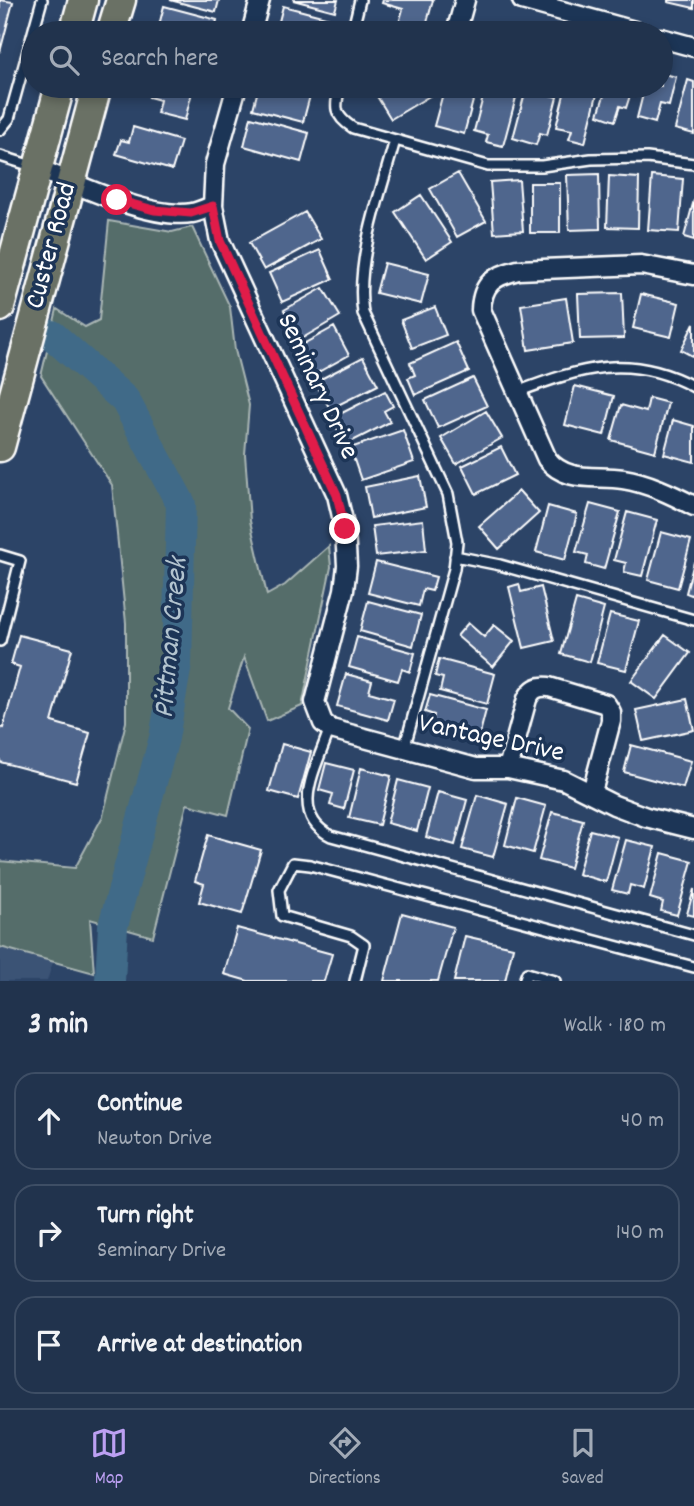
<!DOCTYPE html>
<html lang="en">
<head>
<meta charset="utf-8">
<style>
  body { margin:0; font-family:Dekko,sans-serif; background:#2d3f57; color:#f1f3f6 }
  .stop { position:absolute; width:21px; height:21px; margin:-16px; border:5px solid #e11d48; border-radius:50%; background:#fff }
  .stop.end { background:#e11d48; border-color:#fff; box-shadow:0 2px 7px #0008 }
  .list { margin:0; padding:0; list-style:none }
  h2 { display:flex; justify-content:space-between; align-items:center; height:91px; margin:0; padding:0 28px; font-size:30px }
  h2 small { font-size:23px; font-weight:400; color:#a2aab6 }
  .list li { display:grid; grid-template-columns:46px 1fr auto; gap:21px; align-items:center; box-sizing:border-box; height:98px; margin:0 14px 14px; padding:0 14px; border:2px solid #3e4e65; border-radius:21px }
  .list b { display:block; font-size:26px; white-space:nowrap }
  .list p { margin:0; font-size:23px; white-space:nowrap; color:#a2aab6 }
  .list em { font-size:23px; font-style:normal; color:#a2aab6 }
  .icon { flex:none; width:38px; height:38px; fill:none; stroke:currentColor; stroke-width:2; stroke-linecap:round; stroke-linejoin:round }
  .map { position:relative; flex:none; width:694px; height:981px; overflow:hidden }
  .search { position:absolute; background:#21334d; box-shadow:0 4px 10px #0003; left:21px; right:21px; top:21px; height:77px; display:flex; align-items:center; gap:18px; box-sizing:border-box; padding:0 24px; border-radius:38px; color:#a2aab6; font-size:26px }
  .sheet { height:427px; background:#21334d }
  nav { display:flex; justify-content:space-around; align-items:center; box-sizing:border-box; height:98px; border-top:2px solid #3e4e65; background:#21334d; font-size:19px; color:#a2aab6 }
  nav a { display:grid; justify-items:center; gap:4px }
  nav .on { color:#bca0f2 }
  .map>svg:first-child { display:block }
  .built { fill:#3b5275 }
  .green { fill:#546d6a; stroke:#aab6b4; stroke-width:2 }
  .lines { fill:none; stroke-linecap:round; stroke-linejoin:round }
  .river { stroke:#416b88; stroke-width:30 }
  .building { fill:#50668d; stroke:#fff; stroke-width:2 }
  .lane-casing { stroke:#fff; stroke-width:14 }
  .street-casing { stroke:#fff; stroke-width:23 }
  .primary-casing { stroke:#fff; stroke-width:33 }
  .lane { stroke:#1d3557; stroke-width:9 }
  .street { stroke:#1d3557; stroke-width:18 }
  .primary { stroke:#6b7165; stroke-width:28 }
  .route { stroke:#e11d48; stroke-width:9 }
  .labels { text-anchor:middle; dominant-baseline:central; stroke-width:7; stroke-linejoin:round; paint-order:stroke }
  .street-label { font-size:28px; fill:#fff; stroke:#1d3557 }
  .water-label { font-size:30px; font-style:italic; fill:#b3c4cf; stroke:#1d3557 }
</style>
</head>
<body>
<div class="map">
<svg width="694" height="981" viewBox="0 0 694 981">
  <rect width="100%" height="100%" fill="#2c4467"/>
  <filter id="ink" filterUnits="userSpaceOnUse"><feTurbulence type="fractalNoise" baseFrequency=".0143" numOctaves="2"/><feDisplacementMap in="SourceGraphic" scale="14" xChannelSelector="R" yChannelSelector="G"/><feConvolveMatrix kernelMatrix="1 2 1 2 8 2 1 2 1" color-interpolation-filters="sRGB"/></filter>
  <g filter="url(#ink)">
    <!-- built -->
    <path class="built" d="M0,947L53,962L47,981H0Z"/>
    <!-- green -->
    <path class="green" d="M109,221L172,232L192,227L230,307L235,350L249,405L245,454L250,521L267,595L285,585L329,546L331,567L302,706L267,721L244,657L228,708L248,729L228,815L187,804L153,937L90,919L94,973L0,947V861L75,868L103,816L126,722V623L112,485L41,376L57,309L85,327L99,320Z"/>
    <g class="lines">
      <!-- river -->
      <path class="river" d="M52,335L125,400L181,504L177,664L164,738L113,926L110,981"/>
    </g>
    <!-- building -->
    <path class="building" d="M0,0L13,2L0,52Z
      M170,0H219L216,12Z
      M293,0H338L335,11Z
      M383,0H433L425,30L399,23L403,9L382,3Z
      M668,0H694V8L668,2Z
      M164,6L217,20L214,33H157Z
      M283,6L341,21L337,33H276Z
      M376,25L408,33H374Z
      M661,73L676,77L669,106L660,104L655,123L637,118L645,86H661Z
      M688,80L694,82V134L675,129Z
      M153,86H169L192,92L185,120L157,113L160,100L149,97Z
      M259,86H287L311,92L303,122L253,109Z
      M387,86H428L433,94L391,119L375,93Z
      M445,86H477L464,134L434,126Z
      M486,86H500L518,90L503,146L486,142L488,135L474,131Z
      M566,86H599L585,143L569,139L572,130L556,127Z
      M607,86H633L626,108L620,106L615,121L598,115Z
      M526,89L557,97L547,135L540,133L536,145L513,138Z
      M251,117L309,133L301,162L244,146Z
      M133,127L181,141L172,170L116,154L121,140L129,142Z
      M458,173L486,221L457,237L430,189Z
      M599,174L600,229L569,230L567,175Z
      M609,176L639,178L638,228L607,227Z
      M652,176L683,179L679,232L648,230Z
      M519,180L523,231L494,233L490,182Z
      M530,183H560V233H530Z
      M421,195L452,242L426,259L395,212Z
      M694,200V240L684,237Z
      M305,212L321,239L264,270L249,243Z
      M320,250L333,279L282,302L269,273Z
      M384,263L429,274L421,304L376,293Z
      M323,288L340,316L301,339L284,310Z
      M622,293L624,338L580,339L578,294Z
      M641,294L679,303L671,337L633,328Z
      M566,298L573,343L528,350L521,305Z
      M435,307L446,335L412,348L401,320Z
      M694,323V357L681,350Z
      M334,327L349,355L313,375L298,347Z
      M456,342L469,371L415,395L408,378L415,375L410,363Z
      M363,357L378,385L330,409L315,382Z
      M473,378L487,406L438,428L425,400Z
      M575,386L614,396L604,435L565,425Z
      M385,391L393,406L384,411L390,422L345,445L332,418Z
      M649,398L668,403L655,452L611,440L621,405L646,412Z
      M486,411L502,438L456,464L441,438Z
      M673,420L694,426V462L664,454Z
      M403,430L414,462L361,480L350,448Z
      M501,447L515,475L476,494L462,466Z
      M420,476L426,507L371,518L365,487Z
      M519,491L539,513L499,549L479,526Z
      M590,504L620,512L604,569L586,564L588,555L576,552Z
      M548,506L577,514L565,560L536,552Z
      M627,512L657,520L642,576L624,572L626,563L614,560Z
      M423,520L426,550L376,556L372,526Z
      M661,532L691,540L678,588L648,580Z
      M376,562L436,577L432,591L423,589L419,606L368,593Z
      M694,562V596L686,593Z
      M519,584L521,592L541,587L554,641L524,648L509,587Z
      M576,600L604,608L590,662L561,654Z
      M368,601L421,615L413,646L360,631Z
      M610,614L639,621L626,670L597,663Z
      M468,623L484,637L494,625L514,641L493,667L457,636Z
      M19,635L72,649L52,722L90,733L76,782L0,762V727L3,728L20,667L11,664Z
      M665,635L690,653L656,699L631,681Z
      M357,637L415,653L410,672L402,669L398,681L349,667Z
      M439,659L495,674L487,704L440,691L443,678L435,676Z
      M346,674L372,681L369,692L394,699L388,720L337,706Z
      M430,695L486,710L478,741L431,728L434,715L425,712Z
      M687,699L694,730L643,741L636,710Z
      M282,744L311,752L298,799L269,791Z
      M631,745L691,761L683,788L624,772Z
      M326,763L354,770L344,809L330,805L333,794L319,790Z
      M361,768L391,776L379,825L349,818Z
      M398,780L428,788L417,831L387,823Z
      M438,792L467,800L455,845L426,837Z
      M477,795L508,804L493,857L462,849Z
      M517,798L546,806L533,853L505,845Z
      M552,812L583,820L570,868L539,860Z
      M590,830L618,837L606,882L578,874Z
      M208,835L261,850L242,914L199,902L204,884L195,881Z
      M626,840L655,847L644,889L630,885L628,894L612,890Z
      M662,853L692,861L677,915L661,911L663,902L650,898Z
      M694,889V916L687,914Z
      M402,913L453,927L438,981H384Z
      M237,928L332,954L324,981H248L224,974Z
      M465,936L513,947L505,981H454Z"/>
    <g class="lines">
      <defs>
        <path id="lane" d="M352,33L360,0
          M340,86C335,107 333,115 353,128L488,166H542L591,159L647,158L694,164
          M0,130L9,119L42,0
          M395,140C381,193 355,260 363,313L448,494L457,542L454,569L404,749
          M0,156L35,167
          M517,392C580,368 630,352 694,387
          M0,555L20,561L0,641
          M455,556L500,565L694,620
          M331,729L327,736C315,770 289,815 331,836L694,935
          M355,981L364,945L351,936L282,916L279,890L293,863L310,865L694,967
          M524,981L527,973L555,981"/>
        <path id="street" d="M522,0L642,33
          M251,33L260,0
          M458,33L457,29L465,0
          M661,38L694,47
          M237,86L215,164L213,206L220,241L337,495L345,529L347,566L344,590L315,702L323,723L331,729L476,768H508L564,780L614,805L646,817L694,829
          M37,168C76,184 151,220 192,213C199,212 206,208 213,206
          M694,275L641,265L518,270C494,276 482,283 481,310L547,459C566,483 595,475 623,479C648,483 671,494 694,506
          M508,768L527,699C532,689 537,686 549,687L606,704L611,712V721L592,792"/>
        <path id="primary" d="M74,33L83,0
          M111,33L121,0
          M0,307L60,86
          M0,447L97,86"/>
      </defs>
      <!-- lane casing -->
      <use href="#lane" class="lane-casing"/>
      <!-- street casing -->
      <use href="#street" class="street-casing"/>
      <!-- primary casing -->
      <use href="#primary" class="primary-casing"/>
      <!-- lane -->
      <use href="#lane" class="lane"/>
      <!-- street -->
      <use href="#street" class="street"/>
      <!-- primary -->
      <use href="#primary" class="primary"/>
    </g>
  </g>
  <g class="lines" filter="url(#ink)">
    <!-- route -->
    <path class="route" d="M117,200L154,210L191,213L213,206L220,241L337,495L345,529"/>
  </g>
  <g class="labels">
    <!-- street labels -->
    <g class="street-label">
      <text transform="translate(53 246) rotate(-75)">Custer Road</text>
      <text transform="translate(316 387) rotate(65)">Seminary Drive</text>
      <text transform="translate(491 740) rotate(12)">Vantage Drive</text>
    </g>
    <!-- water labels -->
    <g class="water-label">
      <text transform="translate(173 638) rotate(-85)">Pittman Creek</text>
    </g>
  </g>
</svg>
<div class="stop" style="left:117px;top:200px"></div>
<div class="stop end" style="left:345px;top:529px"></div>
<div class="search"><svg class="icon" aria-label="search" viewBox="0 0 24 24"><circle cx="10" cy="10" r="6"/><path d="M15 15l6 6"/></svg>Search here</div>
</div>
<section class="sheet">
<h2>3 min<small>Walk · 180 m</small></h2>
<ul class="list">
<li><svg class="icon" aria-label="ahead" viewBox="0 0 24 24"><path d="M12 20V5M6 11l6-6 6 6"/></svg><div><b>Continue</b><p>Newton Drive</p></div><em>40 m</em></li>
<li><svg class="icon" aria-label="right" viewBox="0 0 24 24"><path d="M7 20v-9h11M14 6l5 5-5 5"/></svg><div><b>Turn right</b><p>Seminary Drive</p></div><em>140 m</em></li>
<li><svg class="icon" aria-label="arrive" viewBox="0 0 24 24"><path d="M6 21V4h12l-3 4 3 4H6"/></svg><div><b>Arrive at destination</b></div></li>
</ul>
</section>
<nav>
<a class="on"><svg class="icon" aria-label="map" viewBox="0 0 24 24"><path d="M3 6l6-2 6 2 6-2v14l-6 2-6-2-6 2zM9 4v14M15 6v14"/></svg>Map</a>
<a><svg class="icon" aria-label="directions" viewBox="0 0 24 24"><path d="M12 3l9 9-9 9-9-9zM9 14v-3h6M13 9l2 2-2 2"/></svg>Directions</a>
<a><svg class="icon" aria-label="saved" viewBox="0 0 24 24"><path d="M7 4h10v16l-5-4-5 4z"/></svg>Saved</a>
</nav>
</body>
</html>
